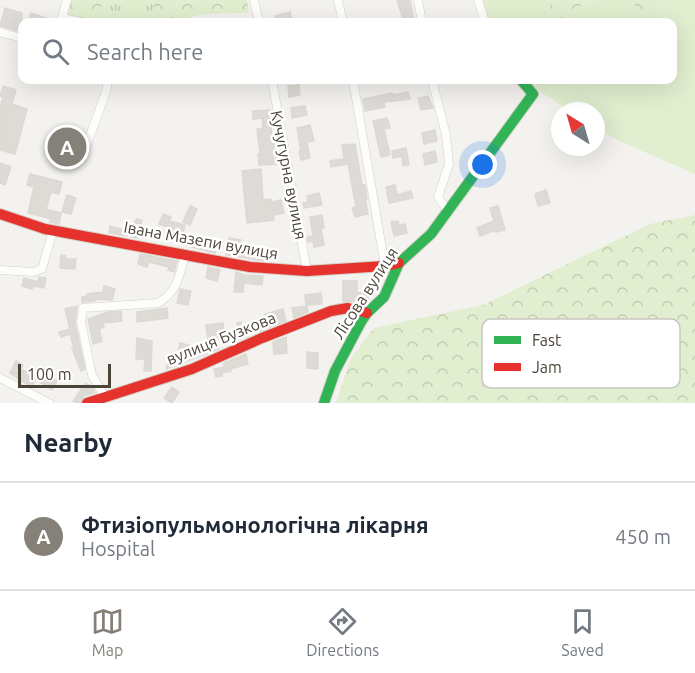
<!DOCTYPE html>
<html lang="en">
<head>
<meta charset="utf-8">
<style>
  body { margin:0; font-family:Ubuntu,sans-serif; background:#f6f6f7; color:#1f2937 }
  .compass { position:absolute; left:551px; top:102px; width:54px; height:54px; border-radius:50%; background:#fff; box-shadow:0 6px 24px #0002; rotate:323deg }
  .scale { position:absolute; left:18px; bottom:15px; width:93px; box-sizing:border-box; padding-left:6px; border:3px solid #4b4439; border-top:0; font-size:16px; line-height:21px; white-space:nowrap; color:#4b4439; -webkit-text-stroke:4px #fff; paint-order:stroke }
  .you { position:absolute; left:483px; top:165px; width:21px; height:21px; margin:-15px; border:4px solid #fff; border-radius:50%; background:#1a73e8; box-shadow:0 0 0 9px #1a73e833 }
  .badge { display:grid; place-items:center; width:39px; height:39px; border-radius:50%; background:#868178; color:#fff; font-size:20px; font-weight:700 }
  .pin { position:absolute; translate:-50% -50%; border:3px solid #fff; box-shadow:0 2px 6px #0006 }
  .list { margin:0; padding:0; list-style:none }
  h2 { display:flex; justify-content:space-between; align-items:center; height:78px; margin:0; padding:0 24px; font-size:26px }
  h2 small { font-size:20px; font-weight:400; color:#747a83 }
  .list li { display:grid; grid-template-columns:39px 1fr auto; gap:18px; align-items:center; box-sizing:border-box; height:108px; padding:0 24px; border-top:2px solid #e0e1e3 }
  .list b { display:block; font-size:22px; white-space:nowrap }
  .list p { margin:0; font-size:20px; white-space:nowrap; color:#747a83 }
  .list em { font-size:20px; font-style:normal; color:#747a83 }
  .icon { flex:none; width:33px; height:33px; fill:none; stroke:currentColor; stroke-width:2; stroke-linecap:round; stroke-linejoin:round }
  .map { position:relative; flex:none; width:695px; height:403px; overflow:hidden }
  .search { position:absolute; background:#fff; box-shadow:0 6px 24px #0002; left:18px; right:18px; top:18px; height:66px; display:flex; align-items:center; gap:15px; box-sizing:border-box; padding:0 21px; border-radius:12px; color:#747a83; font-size:22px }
  .sheet { height:186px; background:#fff }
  nav { display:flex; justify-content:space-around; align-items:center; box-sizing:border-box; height:84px; border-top:2px solid #e0e1e3; background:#fff; font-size:16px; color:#747a83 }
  nav a { display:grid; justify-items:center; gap:3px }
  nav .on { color:#868178 }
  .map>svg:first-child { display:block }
  .green { fill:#e1eecf }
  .forest { fill:url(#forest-crowns) }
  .park { fill:url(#park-tufts) }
  .building { fill:#dedbd6; stroke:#dcd9d4; stroke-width:1.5 }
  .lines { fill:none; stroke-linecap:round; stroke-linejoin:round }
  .street-casing { stroke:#d2d0cb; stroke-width:9 }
  .fast-casing { stroke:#d3cfc5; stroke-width:12 }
  .jam-casing { stroke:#d3cfc5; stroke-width:12 }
  .street { stroke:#fdfdfc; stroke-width:8 }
  .fast { stroke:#30b455; stroke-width:10 }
  .jam { stroke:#e5322d; stroke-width:10 }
  .labels { text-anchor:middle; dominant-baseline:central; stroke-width:5; stroke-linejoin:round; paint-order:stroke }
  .street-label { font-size:16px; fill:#4b4439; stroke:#fff }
  .key { fill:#fff; stroke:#c9c7c4; stroke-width:1.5 }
  .key-label { font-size:16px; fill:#4b4439 }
</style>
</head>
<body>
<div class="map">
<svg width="695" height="403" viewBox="0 0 695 403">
  <defs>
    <pattern id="forest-crowns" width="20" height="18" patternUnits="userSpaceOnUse" patternTransform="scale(1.5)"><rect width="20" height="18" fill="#e1eecf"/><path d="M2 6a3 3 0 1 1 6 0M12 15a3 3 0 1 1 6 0" fill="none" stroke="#c3cdb2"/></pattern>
    <pattern id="park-tufts" width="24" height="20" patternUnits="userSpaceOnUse" patternTransform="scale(1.5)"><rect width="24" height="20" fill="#e1eecf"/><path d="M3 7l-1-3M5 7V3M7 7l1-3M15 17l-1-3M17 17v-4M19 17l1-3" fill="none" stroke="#c3cdb2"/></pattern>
  </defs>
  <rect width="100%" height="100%" fill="#f4f2ee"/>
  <!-- green -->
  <path class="green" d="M481,0H550L549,22H489Z
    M596,0H633L637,14L659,9L662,0H695V174L619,141L596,127V111H571L542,93L529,80H672V22H579L574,17L573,9Z"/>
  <!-- forest -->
  <path class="forest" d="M71,0H103L98,22H65Z
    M153,0H247L249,13L205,14L190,17L188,22H154Z
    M550,0H596L573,9L574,17L579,22H549Z
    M633,0H662L659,9L637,14Z
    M695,215V403H336L351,358L374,328L483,305L650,224Z"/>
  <!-- park -->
  <path class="park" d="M103,0H153L154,22H98Z"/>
  <!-- building -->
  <path class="building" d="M397,0H410L414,22H404Z
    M5,8L22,13V32L0,26Z
    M290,12L292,22H276L275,16Z
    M31,13L55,21V22H28Z
    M299,85L300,95L289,97L288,86Z
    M3,86L16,90L12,104L27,109L15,154L0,150V107L3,97L0,96Z
    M408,92L410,99L384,102L385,107L365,111L363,99L392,93L393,95Z
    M428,96L433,108L421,110L418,98Z
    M305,106L307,115L292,118L291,108Z
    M270,110L272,140H275L278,164L259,165L258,154H260L257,129H263L262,118L253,119V111Z
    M387,118L390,128L384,129L390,155L381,157L373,121Z
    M310,125L314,141L307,142L310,158L301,160L299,151H301L297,128Z
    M435,130L437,141L424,144L422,133Z
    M355,144L362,185H365L367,199H365L368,214L355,217L352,208L356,207L348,164L331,167L330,161L344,159L342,145Z
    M406,148L409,165L403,166L402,156L393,158L392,151Z
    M435,151L437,162L425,165L423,154Z
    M0,163L11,167L5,185L0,183Z
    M261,169L263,200L271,199V202L281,200L284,213L273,215L274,220L247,223L242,171Z
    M30,174L62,182L59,194L51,192L46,209L61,213L59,224L50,222L51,219L28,213L34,187L27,185Z
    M395,185L397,195L411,191L413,198L389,203L386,187Z
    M546,190L550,203L538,206L535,194Z
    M319,193L322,205L304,208L303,203L308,202L307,196Z
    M67,195L76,198L71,214L62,212Z
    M190,206L197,209L190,225L183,222Z
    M498,206L505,230L496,232V230L480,236L477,228L494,221L490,208Z
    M163,214L171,217L169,221L185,225L183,233L206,238V243L217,246L215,253L184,245L185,239L171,235L173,229L159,224Z
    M322,215L324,228H321L324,245L314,247L313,241L308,242L307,237L313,236L310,217Z
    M136,219L142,220L138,238L131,237Z
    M398,221L399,225L405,224L407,233L394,236L391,222Z
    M110,226L128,231L127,236L109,233Z
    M229,238L241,240L240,244L256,247L255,252L265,251V261L226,255Z
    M140,254L177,261L174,272L168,270L169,267L149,262L147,267L138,264Z
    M61,255L66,256V259H76L75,269L60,268Z
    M208,267L220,270L217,281L206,278Z
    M236,272L244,275L263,276L262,285L244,283L243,292H234Z
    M39,277L46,278L44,288L33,286L32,289L22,286L24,278L38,282Z
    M343,281H357V293L368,292L369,301L357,302L343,301Z
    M104,286L115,289L112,300L95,299V301L82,302V297L87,296V294L103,292Z
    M180,289L191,291L188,305L177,303Z
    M321,293L322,304L306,305L305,295Z
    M77,306L75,323L85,369L81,371L72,348H74L70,334L61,337L59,332L70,329L65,309Z
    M307,306L308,312L294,318L292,308Z
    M167,308L168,318L137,322V312Z
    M283,309L286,321L258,332L256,324L267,322L265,314Z
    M121,311L122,321L103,323L104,327L99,329L102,341L93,344L88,319L108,312Z
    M241,322L242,327H248L249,336L238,338L237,323Z
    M223,323L225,338L217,339L219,349L166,369L169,356L177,357L180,343L192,346L191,349L209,347L206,325Z
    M286,337L287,353L274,354L273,342Z
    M137,338L152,341L151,371H144L145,359H136Z
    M307,352L318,353V369L307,368Z
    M246,354L248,364L230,369L231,371L221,373L222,376L216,377L214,369L224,367V363Z
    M16,361L23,365L21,369L37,378L31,387L10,373Z
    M46,375L57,381L52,390L41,383Z
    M86,383L92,387L95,392L84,396L80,403H77L73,401Z
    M172,387L179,392L172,403L164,398Z"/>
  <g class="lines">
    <defs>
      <path id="street" d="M254,0L259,22
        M338,0L343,22
        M418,0L422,22
        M478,0L485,22
        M62,18L67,0
        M61,22L62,18L81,22
        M0,32L22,38
        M272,80L307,271
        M353,80L385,266
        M432,80L446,135L449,164L438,197L448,211
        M81,160L106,92L108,80
        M0,270L33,272L42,269L53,230
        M0,378L49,403
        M105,397L92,375L81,322L83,308L158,303C177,293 180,274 185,255"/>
      <path id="fast" d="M324,403L335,371L361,322L367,313L384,297L399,263L431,234L533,94L521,80"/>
      <path id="jam" d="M0,214L45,229L250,267L307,271L385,266L399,263
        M87,403L192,369L262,338L331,311L348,308L367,313"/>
    </defs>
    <!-- street casing -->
    <use href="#street" class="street-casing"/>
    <!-- fast casing -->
    <use href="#fast" class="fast-casing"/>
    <!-- jam casing -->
    <use href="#jam" class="jam-casing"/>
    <!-- street -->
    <use href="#street" class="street"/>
    <!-- fast -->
    <use href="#fast" class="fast"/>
    <!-- jam -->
    <use href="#jam" class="jam"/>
  </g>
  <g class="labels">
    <!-- street labels -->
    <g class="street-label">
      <text transform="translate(289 175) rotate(79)">Кучугурна вулиця</text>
      <text transform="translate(201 240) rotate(10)">Івана Мазепи вулиця</text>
      <text transform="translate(365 293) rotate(-57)">Лісова вулиця</text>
      <text transform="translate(221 338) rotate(-22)">вулиця Бузкова</text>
    </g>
  </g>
  <!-- legend -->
  <rect x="482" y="319" width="198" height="69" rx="9" class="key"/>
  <rect x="494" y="336" width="27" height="8" fill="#30b455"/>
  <rect x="494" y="363" width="27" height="8" fill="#e5322d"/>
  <g class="key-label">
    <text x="532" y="346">Fast</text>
    <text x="532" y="373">Jam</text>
  </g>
</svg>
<svg class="compass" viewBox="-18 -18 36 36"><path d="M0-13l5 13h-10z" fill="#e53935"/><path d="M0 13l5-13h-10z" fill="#747a83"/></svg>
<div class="scale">100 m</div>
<div class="you"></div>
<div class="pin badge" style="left:67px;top:147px">A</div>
<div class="search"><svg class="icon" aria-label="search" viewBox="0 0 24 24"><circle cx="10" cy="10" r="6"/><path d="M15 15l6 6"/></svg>Search here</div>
</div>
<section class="sheet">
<h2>Nearby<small></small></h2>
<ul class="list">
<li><span class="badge">A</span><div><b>Фтизіопульмонологічна лікарня</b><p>Hospital</p></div><em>450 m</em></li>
</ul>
</section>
<nav>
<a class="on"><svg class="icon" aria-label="map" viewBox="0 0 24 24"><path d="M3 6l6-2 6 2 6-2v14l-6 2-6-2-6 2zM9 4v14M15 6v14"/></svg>Map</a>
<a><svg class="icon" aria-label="directions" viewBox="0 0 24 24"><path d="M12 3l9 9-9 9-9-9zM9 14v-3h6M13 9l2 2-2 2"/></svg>Directions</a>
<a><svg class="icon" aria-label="saved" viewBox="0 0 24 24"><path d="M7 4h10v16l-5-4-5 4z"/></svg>Saved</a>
</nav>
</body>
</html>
